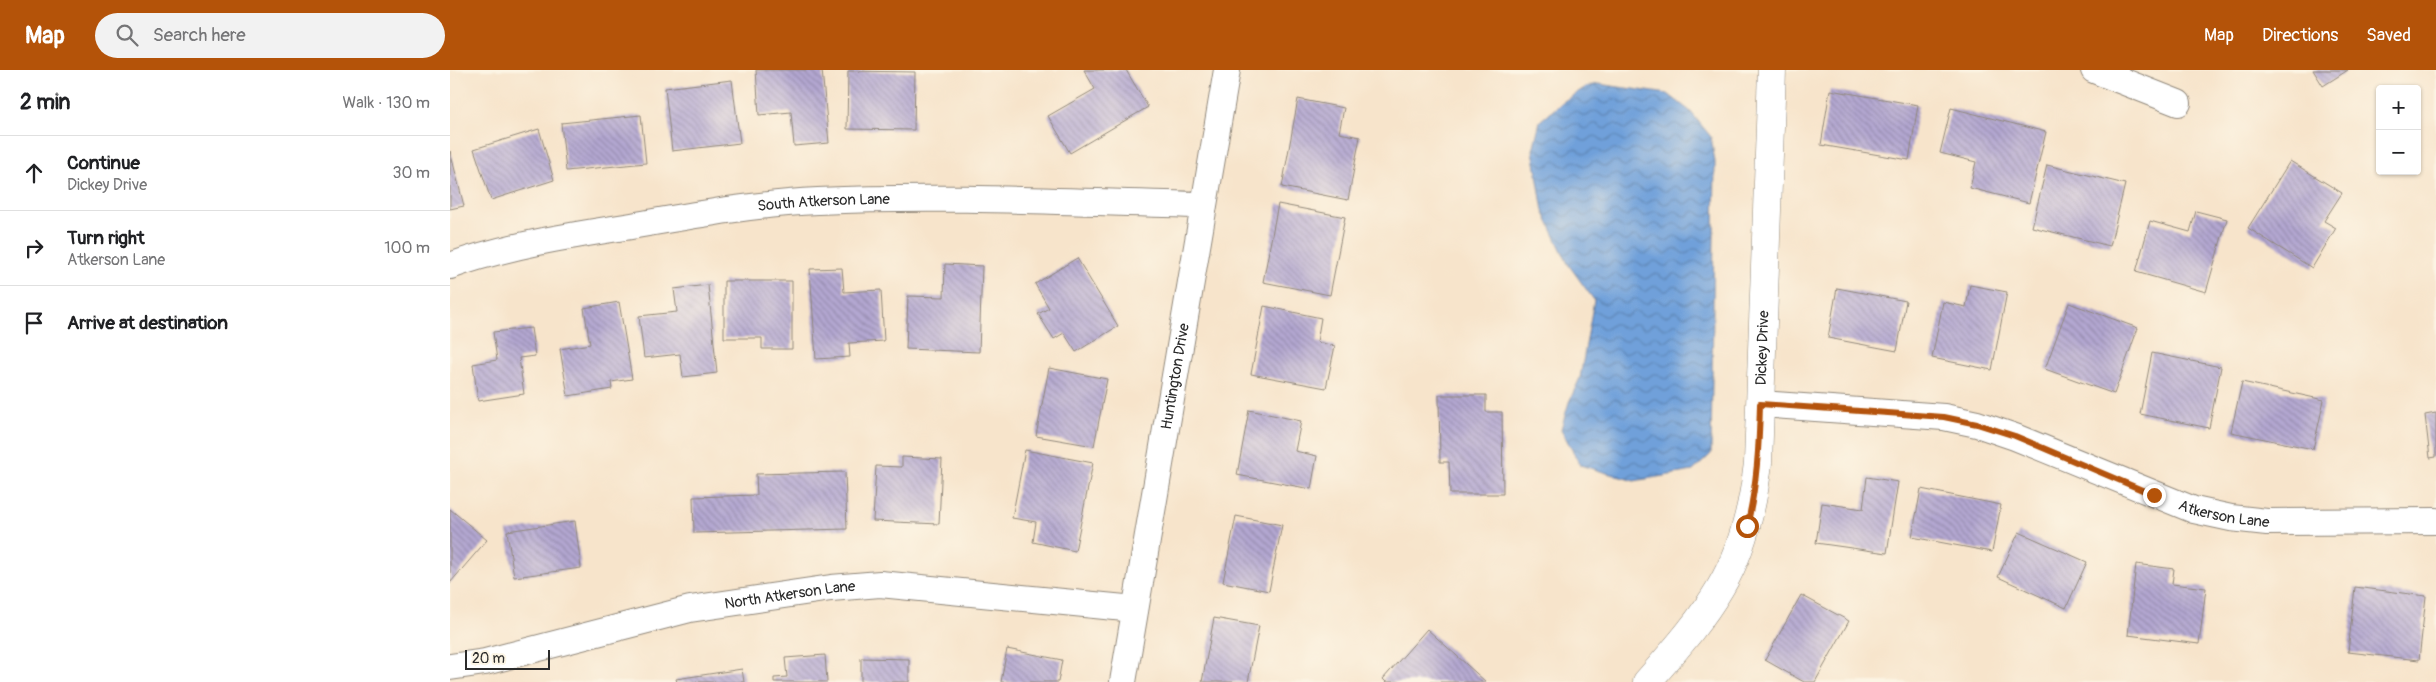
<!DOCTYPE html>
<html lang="en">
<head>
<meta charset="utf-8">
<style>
  body { margin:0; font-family:Pangolin,sans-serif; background:#f2f2f2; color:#202124 }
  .controls { position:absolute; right:15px; top:15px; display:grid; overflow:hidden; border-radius:5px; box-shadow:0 1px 4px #0004 }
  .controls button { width:45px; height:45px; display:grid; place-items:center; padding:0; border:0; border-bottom:1px solid #e0e0e0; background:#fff; color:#202124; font:25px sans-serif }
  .scale { position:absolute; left:15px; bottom:12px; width:85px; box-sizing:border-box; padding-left:5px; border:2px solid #2b2b2b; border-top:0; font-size:14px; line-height:18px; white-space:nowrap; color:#2b2b2b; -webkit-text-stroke:4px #fcf5e5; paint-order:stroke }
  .stop { position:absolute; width:15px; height:15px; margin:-11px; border:4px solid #b45309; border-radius:50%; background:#fff }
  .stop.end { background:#b45309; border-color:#fff; box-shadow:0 1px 5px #0008 }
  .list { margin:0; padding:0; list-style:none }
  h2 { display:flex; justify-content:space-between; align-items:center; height:65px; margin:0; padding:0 20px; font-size:21px }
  h2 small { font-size:16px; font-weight:400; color:#757577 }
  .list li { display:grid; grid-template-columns:32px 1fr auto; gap:15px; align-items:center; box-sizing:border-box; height:75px; padding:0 20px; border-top:1px solid #e0e0e0 }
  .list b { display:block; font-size:19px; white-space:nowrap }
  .list p { margin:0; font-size:16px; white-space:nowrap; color:#757577 }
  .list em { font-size:16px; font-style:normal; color:#757577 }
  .icon { flex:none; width:28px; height:28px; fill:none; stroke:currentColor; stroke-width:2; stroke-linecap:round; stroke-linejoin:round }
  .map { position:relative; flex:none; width:1986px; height:612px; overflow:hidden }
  header { display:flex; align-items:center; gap:30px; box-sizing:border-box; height:70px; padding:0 25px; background:#b45309; color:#fff }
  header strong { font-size:24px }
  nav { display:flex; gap:28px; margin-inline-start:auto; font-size:18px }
  .search { width:350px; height:45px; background:#f2f2f2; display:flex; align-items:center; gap:12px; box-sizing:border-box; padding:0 18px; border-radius:28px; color:#757577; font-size:19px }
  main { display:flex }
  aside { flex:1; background:#fff }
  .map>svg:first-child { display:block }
  .water { fill:url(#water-waves); stroke:#4e6682 }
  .building { fill:url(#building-back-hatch) }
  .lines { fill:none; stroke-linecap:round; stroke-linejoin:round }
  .minor-casing { stroke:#91887b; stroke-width:28 }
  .tertiary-casing { stroke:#91887b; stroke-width:29 }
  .minor { stroke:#fff; stroke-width:26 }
  .tertiary { stroke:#fff; stroke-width:28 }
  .route { stroke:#b45309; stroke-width:6 }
  .labels { text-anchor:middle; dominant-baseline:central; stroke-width:5; stroke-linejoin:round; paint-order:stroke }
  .street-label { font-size:15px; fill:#2b2b2b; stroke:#fcf5e5 }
</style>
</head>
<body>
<header>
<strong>Map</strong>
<div class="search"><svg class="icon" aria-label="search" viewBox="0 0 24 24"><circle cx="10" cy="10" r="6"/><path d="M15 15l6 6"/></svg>Search here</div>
<nav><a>Map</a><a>Directions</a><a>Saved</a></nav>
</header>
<main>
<aside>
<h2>2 min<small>Walk · 130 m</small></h2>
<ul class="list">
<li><svg class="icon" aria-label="ahead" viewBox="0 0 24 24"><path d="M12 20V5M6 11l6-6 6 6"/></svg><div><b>Continue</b><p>Dickey Drive</p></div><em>30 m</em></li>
<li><svg class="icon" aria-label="right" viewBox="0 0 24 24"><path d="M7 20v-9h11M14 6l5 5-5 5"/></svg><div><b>Turn right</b><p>Atkerson Lane</p></div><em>100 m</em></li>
<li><svg class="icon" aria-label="arrive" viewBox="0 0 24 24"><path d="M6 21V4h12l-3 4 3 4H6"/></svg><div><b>Arrive at destination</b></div></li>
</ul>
</aside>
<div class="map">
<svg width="1986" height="612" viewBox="0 0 1986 612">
  <defs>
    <pattern id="water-waves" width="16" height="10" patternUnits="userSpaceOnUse" patternTransform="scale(1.25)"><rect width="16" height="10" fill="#70a0da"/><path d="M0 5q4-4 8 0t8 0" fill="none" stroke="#5c83b1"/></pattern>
    <pattern id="building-back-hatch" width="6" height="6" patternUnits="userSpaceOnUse" patternTransform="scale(1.25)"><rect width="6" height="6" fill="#b3a7d1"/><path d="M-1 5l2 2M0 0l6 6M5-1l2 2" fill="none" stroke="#9288aa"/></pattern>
  </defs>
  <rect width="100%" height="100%" fill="#fcf5e5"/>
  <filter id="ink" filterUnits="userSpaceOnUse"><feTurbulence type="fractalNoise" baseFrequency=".02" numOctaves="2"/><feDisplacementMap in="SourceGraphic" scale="10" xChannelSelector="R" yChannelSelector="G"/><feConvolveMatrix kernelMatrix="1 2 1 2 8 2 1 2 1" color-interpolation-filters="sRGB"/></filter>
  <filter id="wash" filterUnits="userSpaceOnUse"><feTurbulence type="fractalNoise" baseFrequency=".0096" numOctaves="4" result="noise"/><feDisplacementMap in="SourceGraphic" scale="20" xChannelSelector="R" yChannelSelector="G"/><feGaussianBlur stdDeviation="1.12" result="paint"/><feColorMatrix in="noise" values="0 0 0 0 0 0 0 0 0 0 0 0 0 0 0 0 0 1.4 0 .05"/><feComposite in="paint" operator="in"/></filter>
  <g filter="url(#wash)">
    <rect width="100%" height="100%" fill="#f7e4cb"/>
    <!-- water -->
    <path class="water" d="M1148,14L1218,24L1240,41L1261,67L1265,92L1261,384L1243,401L1184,411L1130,395L1111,359L1119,332L1130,308L1144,230L1118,194L1093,141L1083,80L1090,51L1114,31L1136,17Z"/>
    <g id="blocks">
      <!-- building -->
      <path class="building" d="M306,0H372L379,73L344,76L341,42L309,45Z
        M634,0H676L698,37L620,83L598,46L645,19Z
        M1863,0H1898L1873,16Z
        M398,1L465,2L464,60L397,59Z
        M282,10L290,73L222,81L215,18Z
        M1380,20L1468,35L1459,90L1371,75Z
        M848,29L894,38L889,63L910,67L898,130L832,117Z
        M1501,38L1596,62L1579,133L1520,118L1526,92L1490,83Z
        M191,45L196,93L116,101L111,53Z
        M89,59L104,110L41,130L24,79Z
        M0,81L14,136L0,139Z
        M1840,91L1892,123L1874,151L1886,158L1862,198L1798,158Z
        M1597,95L1675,114L1660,176L1582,157Z
        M828,134L895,147L880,225L813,212Z
        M1746,141L1777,149L1756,222L1686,202L1700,151L1740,162Z
        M627,188L668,256L626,282L614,263L604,269L588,244L599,238L585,214Z
        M495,194L532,196L529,282L456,279L458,226L494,227Z
        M392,198L394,222L431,220L434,271L399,273L400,287L366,289L360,199Z
        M274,211H342V279H312V268H274Z
        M258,215L267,303L233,307L230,284L194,288L189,246L227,242L224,219Z
        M1520,215L1557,222L1542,300L1482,288L1493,232L1516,237Z
        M1387,218L1456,231L1447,281L1378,268Z
        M169,232L182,309L161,312L162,319L118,326L110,279L140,274L134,238Z
        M1619,233L1688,258L1664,324L1595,299Z
        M814,236L871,248L867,272L885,276L876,318L801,304Z
        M81,258L85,286L69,288L74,324L28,331L23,294L47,290L43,262Z
        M1702,283L1771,297L1759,358L1690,344Z
        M599,298L657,309L644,376L586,366Z
        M1792,312L1874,330L1863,379L1781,362Z
        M989,325H1036V342H1052L1053,424H1000L999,392H990Z
        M799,340L851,351L845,381L867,386L861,419L787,405Z
        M1986,343V387L1980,388L1975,345Z
        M575,380L643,393L625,481L583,472L586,452L562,448Z
        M452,387L492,389L489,454L423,451L426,396L452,397Z
        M395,402L397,459L244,463L243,427L307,425L306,404Z
        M1417,407L1448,412L1437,483L1366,473L1372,433L1413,439Z
        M1471,419L1551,435L1542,482L1462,467Z
        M0,439L37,470L0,513Z
        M786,446L832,455L819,521L773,512Z
        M125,451L131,498L64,507L57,461Z
        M1569,462L1637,492L1616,538L1548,507Z
        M1686,494L1724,499L1722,514L1756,518L1749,574L1678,565Z
        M1905,517L1976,526L1969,590L1898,582Z
        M1351,525L1399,551L1365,612H1354L1315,590Z
        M764,548L809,556L798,612H752Z
        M977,559L1036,612H936L933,609Z
        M557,579L612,590L608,612H551Z
        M375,585L377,612H324V608L337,607L335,588Z
        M411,588L459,589V612H411Z
        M292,599L294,612H227L226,609Z"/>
    </g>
  </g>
  <g filter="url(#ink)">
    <use href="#blocks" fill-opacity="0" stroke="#91887b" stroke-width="1"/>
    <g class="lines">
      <defs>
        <g id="minor">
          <path d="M1644,0L1728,33"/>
          <path id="s1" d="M0,196C56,176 117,166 175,157C239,146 303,134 368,131C496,125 625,132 753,135"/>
          <path id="s2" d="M1310,334L1494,347L1527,354L1565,367L1744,440L1781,448L1817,452L1986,451"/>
          <path id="s3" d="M0,597L35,592L240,539L381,518L430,514L685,539"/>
          <path id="s4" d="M673,612L777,0"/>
        </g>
        <g id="tertiary">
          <path id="s5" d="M1197,612C1223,582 1250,552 1270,518C1293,480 1303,436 1308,393L1322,0"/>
        </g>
      </defs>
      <!-- minor casing -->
      <use href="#minor" class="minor-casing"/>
      <!-- tertiary casing -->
      <use href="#tertiary" class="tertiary-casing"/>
      <!-- minor -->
      <use href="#minor" class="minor"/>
      <!-- tertiary -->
      <use href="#tertiary" class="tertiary"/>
    </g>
  </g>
  <g class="lines" filter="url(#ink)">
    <!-- route -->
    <path class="route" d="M1297,456C1307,415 1309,376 1310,334L1494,347L1527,354L1565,366L1704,425"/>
  </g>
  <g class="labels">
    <!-- street labels -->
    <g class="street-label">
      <text stroke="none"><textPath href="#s1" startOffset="380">South Atkerson Lane</textPath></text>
      <text stroke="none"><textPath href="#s5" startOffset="366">Dickey Drive</textPath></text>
      <text stroke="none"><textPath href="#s4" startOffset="310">Huntington Drive</textPath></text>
      <text stroke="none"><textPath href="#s2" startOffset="482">Atkerson Lane</textPath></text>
      <text stroke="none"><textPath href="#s3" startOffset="348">North Atkerson Lane</textPath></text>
    </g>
  </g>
</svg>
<div class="controls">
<button>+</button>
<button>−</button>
</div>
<div class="scale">20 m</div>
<div class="stop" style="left:1297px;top:456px"></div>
<div class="stop end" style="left:1704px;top:425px"></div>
</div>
</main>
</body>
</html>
